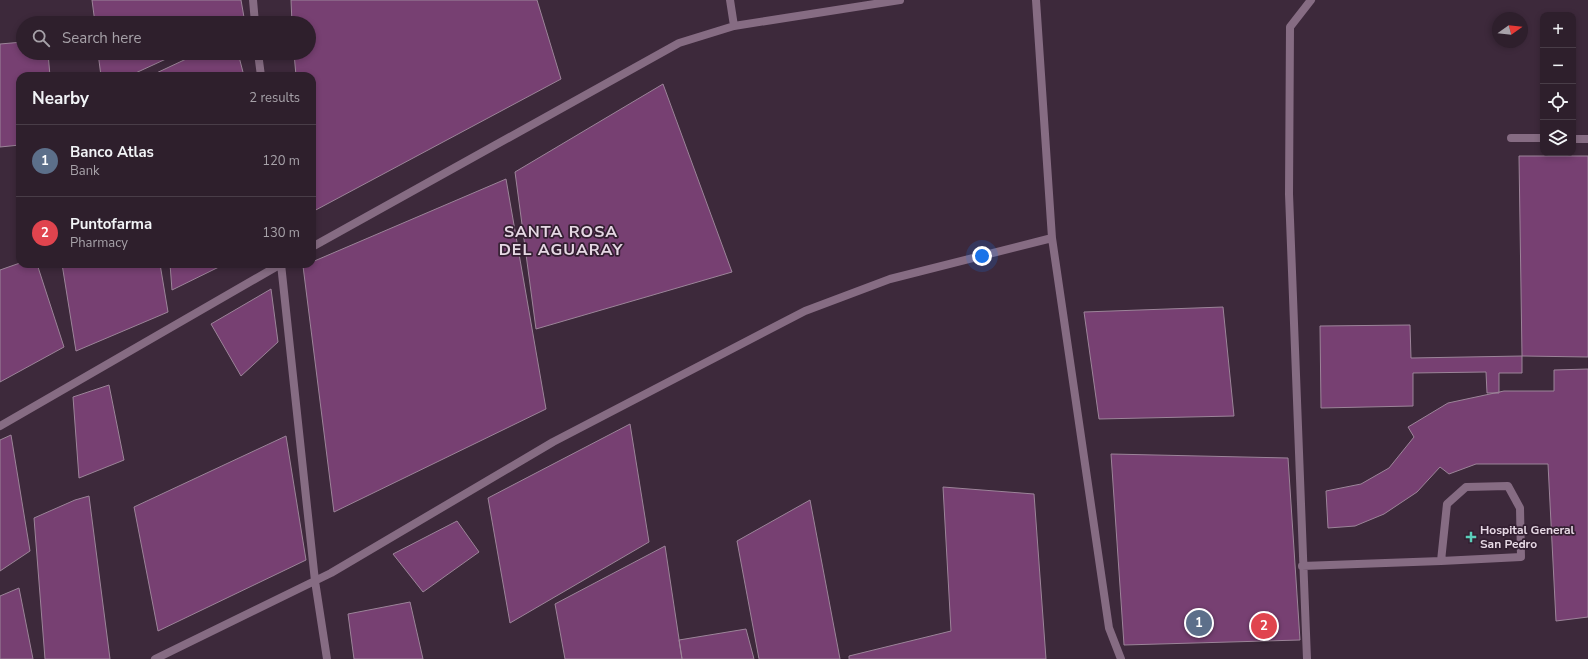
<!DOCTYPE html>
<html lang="en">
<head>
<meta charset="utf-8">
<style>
  body { margin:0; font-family:"Nunito Sans",sans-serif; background:#362734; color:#f1f3f6 }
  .controls { position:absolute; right:12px; top:12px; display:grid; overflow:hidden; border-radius:8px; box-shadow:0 2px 6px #0003 }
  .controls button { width:36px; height:36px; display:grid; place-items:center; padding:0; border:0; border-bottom:1px solid #493d48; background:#2e1f2c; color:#f1f3f6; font:20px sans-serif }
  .compass { position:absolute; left:1492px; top:12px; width:36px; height:36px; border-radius:50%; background:#2e1f2c; box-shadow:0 2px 6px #0003; rotate:75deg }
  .you { position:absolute; left:982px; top:256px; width:14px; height:14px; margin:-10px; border:3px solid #fff; border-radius:50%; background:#1a73e8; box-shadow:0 0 0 6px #1a73e833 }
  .badge { display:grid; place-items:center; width:26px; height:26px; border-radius:50%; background:#8c9099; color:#fff; font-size:13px; font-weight:700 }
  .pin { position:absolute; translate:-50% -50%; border:2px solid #fff; box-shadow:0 1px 4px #0006 }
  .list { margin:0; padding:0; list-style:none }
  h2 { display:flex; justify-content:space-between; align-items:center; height:52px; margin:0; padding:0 16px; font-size:17px }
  h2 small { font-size:13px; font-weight:400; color:#a7a2a9 }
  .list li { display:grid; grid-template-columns:26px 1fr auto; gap:12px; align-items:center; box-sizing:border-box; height:72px; padding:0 16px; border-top:1px solid #493d48 }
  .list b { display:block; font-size:15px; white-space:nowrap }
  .list p { margin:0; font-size:13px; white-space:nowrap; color:#a7a2a9 }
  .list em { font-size:13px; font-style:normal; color:#a7a2a9 }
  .icon { flex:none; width:22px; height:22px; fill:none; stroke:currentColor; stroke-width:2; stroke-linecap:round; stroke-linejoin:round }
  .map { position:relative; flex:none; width:1588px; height:659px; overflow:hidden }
  .search { position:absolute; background:#2e1f2c; box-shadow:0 2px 6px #0003; left:16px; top:16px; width:300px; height:44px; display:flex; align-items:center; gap:10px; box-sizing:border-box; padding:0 14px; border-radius:22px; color:#a7a2a9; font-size:15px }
  .panel { position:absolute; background:#2e1f2c; box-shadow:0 2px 6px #0003; left:16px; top:72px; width:300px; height:196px; border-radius:12px }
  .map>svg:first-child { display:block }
  .building { fill:#774072; stroke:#9c8499 }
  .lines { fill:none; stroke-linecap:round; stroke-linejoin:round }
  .service { stroke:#866c83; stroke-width:8 }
  .minor { stroke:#866c83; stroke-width:8 }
  .poi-dot { fill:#5cceba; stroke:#331f31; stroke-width:1.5 }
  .labels { text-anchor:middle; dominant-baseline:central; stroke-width:3.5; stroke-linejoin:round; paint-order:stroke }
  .poi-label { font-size:12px; font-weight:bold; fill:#e6d8e4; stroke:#331f31; text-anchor:start }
  .district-label { font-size:16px; font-weight:bold; letter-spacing:1px; fill:#e6d8e4; stroke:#331f31 }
</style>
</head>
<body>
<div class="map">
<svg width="1588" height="659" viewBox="0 0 1588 659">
  <rect width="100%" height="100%" fill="#3d293b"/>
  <!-- building -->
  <path class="building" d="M92,0H241L245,23H95Z
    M291,0H537L561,79L312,212V76H296L294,53H309V23H292Z
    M23,42V53H48L50,76H20V145L0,147V44Z
    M98,53H179L129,76H101Z
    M199,53H238L244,76H150Z
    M663,84L732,272L536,329L515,172Z
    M1519,156H1588V357L1522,356Z
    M506,179L546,409L334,512L303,266L312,264V262Z
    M20,263L37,264L64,347L0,382V270Z
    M62,264H160L168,312L76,351Z
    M170,264H225L172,290Z
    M271,289L278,342L241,376L211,324Z
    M1223,307L1234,416L1099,419L1084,312Z
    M1410,325L1411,358L1522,356V373H1499V393H1487L1486,372L1413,373V406L1321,408L1320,326Z
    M1588,369V617L1556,621L1548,464H1476L1449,474L1440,467L1417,492L1384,514L1355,526L1328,528L1326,491L1361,484L1389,468L1414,437L1408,427L1448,403L1504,391H1554V370Z
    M109,385L124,460L79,478L73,397Z
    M630,424L649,542L510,623L488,498Z
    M11,435L30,551L0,571V440Z
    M286,436L306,560L158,631L134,507Z
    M1111,454L1288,458L1300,640L1124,645Z
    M943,487L1034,494L1046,659H849V656L951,631Z
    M89,496L110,659H45L34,518L75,500Z
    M810,500L840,659H759L737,541Z
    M457,521L479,552L423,592L393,554Z
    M665,546L682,659H565L555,604Z
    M19,588L33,659H0V596Z
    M410,602L423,659H354L348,614Z
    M746,629L754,659H682L679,640Z"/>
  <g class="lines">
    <!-- service -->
    <path class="service" d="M1511,138H1543
      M1573,139H1588
      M1302,566L1441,561L1447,504L1466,487L1508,486L1520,508L1521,557L1441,561
      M1307,659L1289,194L1290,27L1311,0"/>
    <!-- minor -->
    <path class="minor" d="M253,0L255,23
      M730,0L734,26
      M1036,0L1052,238L1109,628L1121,659
      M258,53L261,76
      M312,247L679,43L734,26L900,0
      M281,264L315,581L327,659
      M0,426L281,264
      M155,659L331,573L553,442L805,311L890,279L1052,238"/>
  </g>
  <!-- markers -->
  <path class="poi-dot" d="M1469 531h4v4h4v4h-4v4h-4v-4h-4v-4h4z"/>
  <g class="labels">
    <!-- poi labels -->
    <g class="poi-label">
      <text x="1480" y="530">Hospital General<tspan x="1480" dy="14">San Pedro</tspan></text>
    </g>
    <!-- district labels -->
    <g class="district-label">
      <text x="561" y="232">SANTA ROSA<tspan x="561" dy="18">DEL AGUARAY</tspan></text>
    </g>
  </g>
</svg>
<div class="controls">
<button>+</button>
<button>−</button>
<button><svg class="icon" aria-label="locate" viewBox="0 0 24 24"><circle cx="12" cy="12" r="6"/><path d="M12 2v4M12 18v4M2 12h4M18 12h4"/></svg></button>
<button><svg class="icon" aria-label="layers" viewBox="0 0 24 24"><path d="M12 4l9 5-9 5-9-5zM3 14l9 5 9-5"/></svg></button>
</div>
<svg class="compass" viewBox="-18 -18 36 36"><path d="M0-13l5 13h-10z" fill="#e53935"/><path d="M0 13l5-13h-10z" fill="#a7a2a9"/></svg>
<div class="you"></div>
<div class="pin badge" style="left:1199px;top:623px;background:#5c6f8a">1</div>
<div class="pin badge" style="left:1264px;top:626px;background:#e0444e">2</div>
<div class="search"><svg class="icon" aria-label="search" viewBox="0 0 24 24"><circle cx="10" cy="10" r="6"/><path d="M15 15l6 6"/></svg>Search here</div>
<section class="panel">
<h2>Nearby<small>2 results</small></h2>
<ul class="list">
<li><span class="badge" style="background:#5c6f8a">1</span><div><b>Banco Atlas</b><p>Bank</p></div><em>120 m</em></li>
<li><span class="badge" style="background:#e0444e">2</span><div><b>Puntofarma</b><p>Pharmacy</p></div><em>130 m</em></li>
</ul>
</section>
</div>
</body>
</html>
